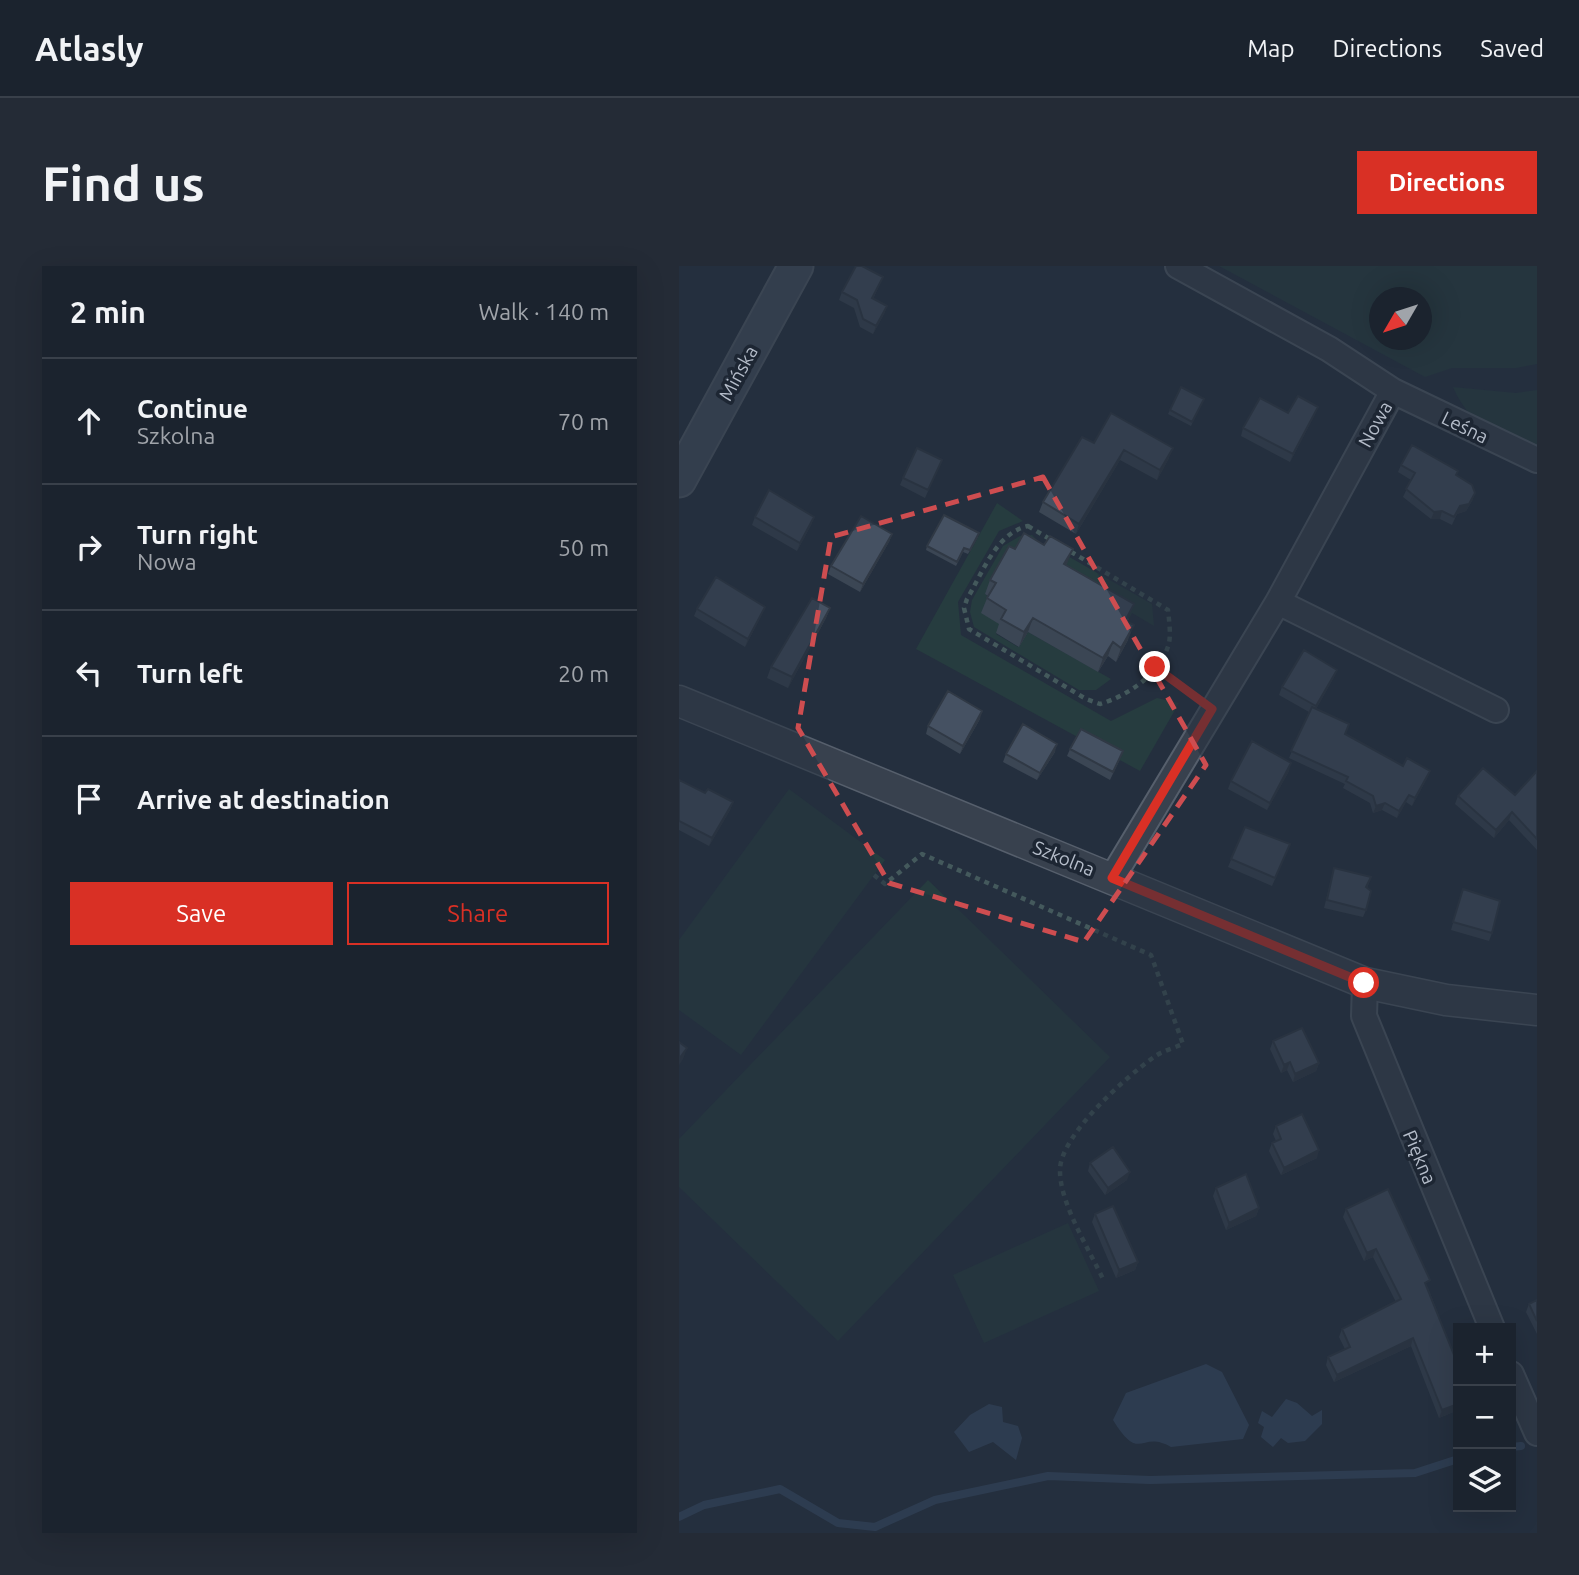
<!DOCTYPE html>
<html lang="en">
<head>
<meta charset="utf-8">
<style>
  body { margin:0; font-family:Ubuntu,sans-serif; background:#242b36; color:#f1f3f6 }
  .controls { position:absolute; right:21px; bottom:21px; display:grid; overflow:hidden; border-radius:0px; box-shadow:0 7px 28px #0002 }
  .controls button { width:63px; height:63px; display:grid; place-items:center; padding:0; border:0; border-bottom:2px solid #39404a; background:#1b232e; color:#f1f3f6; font:35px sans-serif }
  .compass { position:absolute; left:690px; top:21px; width:63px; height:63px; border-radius:50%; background:#1b232e; box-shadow:0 7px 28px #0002; rotate:231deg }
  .stop { position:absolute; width:21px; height:21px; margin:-16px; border:5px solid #d93025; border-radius:50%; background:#fff }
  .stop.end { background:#d93025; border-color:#fff; box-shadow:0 2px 7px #0008 }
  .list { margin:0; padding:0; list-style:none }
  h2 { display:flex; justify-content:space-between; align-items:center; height:91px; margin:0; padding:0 28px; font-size:30px }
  h2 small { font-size:23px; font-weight:400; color:#a0a4aa }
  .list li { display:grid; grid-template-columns:46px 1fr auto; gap:21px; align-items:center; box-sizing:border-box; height:126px; padding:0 28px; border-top:2px solid #39404a }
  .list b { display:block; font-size:26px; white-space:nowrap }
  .list p { margin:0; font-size:23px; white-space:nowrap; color:#a0a4aa }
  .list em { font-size:23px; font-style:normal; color:#a0a4aa }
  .actions { display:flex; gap:14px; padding:21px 28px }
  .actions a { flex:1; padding:16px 0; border:2px solid #d93025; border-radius:0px; text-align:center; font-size:24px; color:#d93025 }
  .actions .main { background:#d93025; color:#fff }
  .icon { flex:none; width:38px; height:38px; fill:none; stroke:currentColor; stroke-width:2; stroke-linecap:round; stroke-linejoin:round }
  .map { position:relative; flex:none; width:858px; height:1267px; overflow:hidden; border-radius:0px }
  header { display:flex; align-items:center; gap:42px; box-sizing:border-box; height:98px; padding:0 35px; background:#1b232e; border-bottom:2px solid #39404a }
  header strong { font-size:33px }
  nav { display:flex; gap:38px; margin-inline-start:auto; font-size:24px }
  .intro { display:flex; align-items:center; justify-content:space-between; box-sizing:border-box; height:168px; padding:0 42px }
  h1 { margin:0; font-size:49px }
  .button { padding:18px 32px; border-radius:0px; background:#d93025; color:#fff; font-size:24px; font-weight:700 }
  main { display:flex; gap:42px; padding:0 42px }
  aside { flex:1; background:#1b232e; border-radius:0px; box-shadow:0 7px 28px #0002 }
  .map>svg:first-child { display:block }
  .green { fill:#263c3f; fill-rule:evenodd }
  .water { fill:#394c67 }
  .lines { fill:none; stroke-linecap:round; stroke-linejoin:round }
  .stream { stroke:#394c67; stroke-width:8 }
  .minor-casing { stroke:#565f6c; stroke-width:28 }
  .tertiary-casing { stroke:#565f6c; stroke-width:33 }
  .secondary-casing { stroke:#565f6c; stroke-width:37 }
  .path { stroke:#44595c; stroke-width:4.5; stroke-dasharray:5 5; stroke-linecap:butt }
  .minor { stroke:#38414e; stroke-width:24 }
  .tertiary { stroke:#38414e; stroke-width:30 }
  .secondary { stroke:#465061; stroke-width:33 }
  .wall { fill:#3b4654 }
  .shaded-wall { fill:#303945 }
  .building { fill:#455162; stroke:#303945; stroke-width:2 }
  .route { stroke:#d93025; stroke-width:9 }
  .marked { fill:none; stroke:#ce4d50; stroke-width:5; stroke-dasharray:14 9; stroke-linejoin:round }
  .labels { text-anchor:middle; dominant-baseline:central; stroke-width:7; stroke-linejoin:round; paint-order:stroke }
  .street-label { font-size:19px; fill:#b4bcc9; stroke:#1d2633 }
</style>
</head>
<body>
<header>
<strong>Atlasly</strong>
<nav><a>Map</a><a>Directions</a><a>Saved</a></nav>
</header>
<div class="intro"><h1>Find us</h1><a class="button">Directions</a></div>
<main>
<aside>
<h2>2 min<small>Walk · 140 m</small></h2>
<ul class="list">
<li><svg class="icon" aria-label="ahead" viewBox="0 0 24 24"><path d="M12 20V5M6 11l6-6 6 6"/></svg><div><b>Continue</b><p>Szkolna</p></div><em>70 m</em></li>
<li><svg class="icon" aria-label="right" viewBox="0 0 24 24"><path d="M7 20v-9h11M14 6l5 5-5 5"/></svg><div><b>Turn right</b><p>Nowa</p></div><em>50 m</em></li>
<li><svg class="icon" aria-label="left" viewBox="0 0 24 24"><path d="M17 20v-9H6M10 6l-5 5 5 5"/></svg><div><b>Turn left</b></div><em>20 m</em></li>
<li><svg class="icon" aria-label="arrive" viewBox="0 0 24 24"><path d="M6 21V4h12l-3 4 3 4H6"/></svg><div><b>Arrive at destination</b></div></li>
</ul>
<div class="actions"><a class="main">Save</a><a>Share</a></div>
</aside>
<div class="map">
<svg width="858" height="1267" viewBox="0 0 858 1267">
  <rect width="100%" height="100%" fill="#242f3e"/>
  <!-- green -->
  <path class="green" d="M540,0H858V98L837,102H773L746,111ZM701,32H743V74H701Z
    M774,121L837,127L858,124V181C818,164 792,163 774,121Z
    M318,237L344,255L320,265L279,336L282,369L432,455L478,432L500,437L461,505L237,383Z
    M353,269L363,279L306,328L311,332L322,359L317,368L339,381L349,366L432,413L417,424H400L295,361L291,346L293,334L324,280L341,270Z
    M371,280L473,338L475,360L453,347L450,353L380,312L366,284Z
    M110,523L206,594L62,789L0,744V674Z
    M249,614L431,791L159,1075L0,921V873Z
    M389,957L420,1025L305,1077L274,1009Z"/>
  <!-- water -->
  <path class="water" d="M527,1098L543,1106L570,1159L564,1173L492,1181C461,1163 462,1199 434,1154L447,1127Z
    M607,1133L618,1137L633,1150L643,1144V1158L626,1175L609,1177L602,1172L594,1181L582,1171L585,1161L579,1157L583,1145L593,1151Z
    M310,1138L323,1141L324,1156L339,1160L343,1172L337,1194L314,1176L290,1186L275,1166L291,1149Z"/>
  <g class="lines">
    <!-- stream -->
    <path class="stream" d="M832,1181L842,1180
      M0,1251L25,1239L101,1223L159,1257L196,1261L256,1234L369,1210L471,1214L736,1207L779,1193"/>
    <defs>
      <path id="minor" d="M714,125L858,194
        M599,336L817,444
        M433,612L599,336L714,125L650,83L499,0
        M686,717L685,750L813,1062
        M832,1108L858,1167"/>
      <path id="tertiary" d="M0,435L686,717L767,734L858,744"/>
      <path id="secondary" d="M0,214L117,0"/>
    </defs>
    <!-- minor casing -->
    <use href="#minor" class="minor-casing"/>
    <!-- tertiary casing -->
    <use href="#tertiary" class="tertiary-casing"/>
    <!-- secondary casing -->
    <use href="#secondary" class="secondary-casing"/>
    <!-- path -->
    <path class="path" d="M349,260L489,344C490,354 492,368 490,377C482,408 448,430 421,438L407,433L290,363L285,342L288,333C304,306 317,267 349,260Z
      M476,401L515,429
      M195,609L206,618L243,588L472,689L504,778C495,782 483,785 475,791C447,811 380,870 381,905C381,938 411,985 425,1015"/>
    <!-- minor -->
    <use href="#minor" class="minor"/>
    <!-- tertiary -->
    <use href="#tertiary" class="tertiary"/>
    <!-- secondary -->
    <use href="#secondary" class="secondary"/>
  </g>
  <!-- wall -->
  <path class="wall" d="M204,11L194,33L208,40L205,48L194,68L181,61L175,42L160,34L163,26Z
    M525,133L512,160L489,148L491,144Z
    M609,147L636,148L611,196L562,170L564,162Z
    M415,177L490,192L478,214L441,194L397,268L360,246L364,236Z
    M263,194L246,232L221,219L224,212Z
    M722,199L778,209L796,227L793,235L787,245L778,248L773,259L761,253H752L724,231L732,214L719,206Z
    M76,251H135L132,259L118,285L73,259Z
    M213,268L210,276L181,326L149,308L152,300Z
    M299,271L289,288L284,286L277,300L247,284L248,280Z
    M387,299L450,353L448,356L449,374L437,396L429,390L419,406L349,366L340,381L317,367L320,358L302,347L309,330L306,328L311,314Z
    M151,342L147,352L109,422L88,412L92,401Z
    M18,343L83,348L66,381L15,350Z
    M655,411L637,443L666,468L724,500L751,505L748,512L733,540L727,536L718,552L703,544L694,547L691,537L664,522L666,518L610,492L630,446L600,429L603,421Z
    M301,453L281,488L247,468L249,460Z
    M391,483L441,493L431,514L388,490Z
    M376,486L358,514L324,496L327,488Z
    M610,505L588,544L549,523L552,515Z
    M858,505V584L830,554L815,572L776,538L779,530L836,529Z
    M0,514L26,527L54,536L51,544L30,580L0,564Z
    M566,561L611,578L593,620L549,601Z
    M655,602L692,611L688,622L687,644L684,651L645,642Z
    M784,623L813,667L810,675L772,664Z
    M594,775L640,797L637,805L614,816L608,804L602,807L591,783Z
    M597,860L638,892L602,909L590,885L593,877L597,875L594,868Z
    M411,897L448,914L426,929L409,905Z
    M537,922L580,942L577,950L547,964L534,930Z
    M667,943L749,1022L779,1099V1144L760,1152L732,1080L655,1116L647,1099L649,1091L666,1083L660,1071L663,1063L717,1036L694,991L685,995L664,951Z
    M416,948L459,996L456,1004L437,1012L413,956Z
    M858,1034V1068L847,1046L850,1038Z"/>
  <!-- shaded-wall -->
  <path class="shaded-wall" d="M208,40L205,48L194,68L197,60Z
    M639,141L636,148L611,196L614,188Z
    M494,182L490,192L478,214L481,204Z
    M445,184L441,194L397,268L400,258Z
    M796,227L793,235L787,245L778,248L773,259L781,240Z
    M763,245L761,253H752L755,246Z
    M135,251L132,259L118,285L121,277Z
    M213,268L210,276L181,326L184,318Z
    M394,283L388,298L380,312L385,298Z
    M86,341L83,348L66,381L69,373Z
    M151,342L147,352L109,422L113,411Z
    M354,352L349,366L340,381L345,366Z
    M455,359L449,374L437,396L442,382Z
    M434,376L429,390L419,406L424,392Z
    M658,404L655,411L634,448L637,440Z
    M303,445L301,453L281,488L284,480Z
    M378,478L376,486L358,514L361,507Z
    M612,497L610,505L588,544L591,537Z
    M751,505L748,512L733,540L736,532Z
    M730,529L727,536L718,552L720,545Z
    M54,536L51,544L30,580L33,572Z
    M706,537L703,544L694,547L697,540Z
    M833,546L830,554L815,572L817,564Z
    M8,782L4,793L0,799V793Z
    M611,796L608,804L602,807L605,799Z
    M640,797L637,805L614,816L616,808Z
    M640,884L638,892L602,909L605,902Z
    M451,906L448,914L426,929L429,922Z
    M580,942L577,950L547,964L550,957Z
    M697,983L694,991L685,995L688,987Z
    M459,996L456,1004L437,1012L440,1004Z
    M734,1072L732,1080L655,1116L658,1109Z
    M779,1138V1144L760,1152L763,1144Z"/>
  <!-- building -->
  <path class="building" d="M177,0H183L204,11L193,32L208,40L197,60L184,53L178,34L163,26Z
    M502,121L525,133L513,156L491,144Z
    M619,130L639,141L614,188L564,162L581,132L609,147Z
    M432,147L494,182L481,204L445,184L400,258L364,236L403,171L415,177Z
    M733,179L779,205L777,209L793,219L796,227L790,238L781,240L775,251L763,245L755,246L727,223L736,207L722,199Z
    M238,182L263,194L249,224L224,212Z
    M90,224L135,251L121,277L76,251Z
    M265,249L300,267L291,284L285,282L278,296L248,280Z
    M182,250L213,268L184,318L152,300Z
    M345,267L365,279L371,270L394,283L385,298L455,338L446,355L455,359L442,382L434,376L424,392L354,352L345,366L322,353L327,344L308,332L317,317L311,314L330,280L336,283Z
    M37,311L86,341L69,373L18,343Z
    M133,332L151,342L113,411L92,401Z
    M625,384L658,404L637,440L603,421Z
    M269,425L303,445L284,480L249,460Z
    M633,441L670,458L666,468L724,500L728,492L751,505L736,532L730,529L720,545L706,537L697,540L694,530L667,515L669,511L612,485Z
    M344,458L378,478L361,507L327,488Z
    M402,463L444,485L434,506L391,483Z
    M573,475L612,497L591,537L552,515Z
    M804,502L836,529L858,505V573L833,546L817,564L779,530Z
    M0,514L26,527L29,523L54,536L33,572L0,555Z
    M566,561L611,578L596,612L552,593Z
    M655,602L692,611L687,621L692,625L687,644L648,634Z
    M784,623L821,635L813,667L774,656Z
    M623,762L640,797L616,808L611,796L605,799L594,775Z
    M0,776L8,782L0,793Z
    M623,848L640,884L605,902L593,877L602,873L597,860Z
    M434,881L451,906L429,922L411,897Z
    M567,908L580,942L550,957L537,922Z
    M709,923L751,1014L746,1017L779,1099V1138L763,1144L734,1072L658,1109L649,1091L671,1081L663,1063L722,1033L697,983L688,987L667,943Z
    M434,940L459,996L440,1004L416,948Z
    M858,1034V1055L850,1038Z"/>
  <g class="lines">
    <!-- route -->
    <path class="route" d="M476,401L533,443L433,612L685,717"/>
  </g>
  <!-- marked area -->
  <path d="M0 0H858V1267H0ZM364,211L527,499L405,676L210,617L119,462L152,271Z" fill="#242f3e" fill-opacity=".55" fill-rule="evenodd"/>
  <path class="marked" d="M364,211L527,499L405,676L210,617L119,462L152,271Z"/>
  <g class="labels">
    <!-- street labels -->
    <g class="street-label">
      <text transform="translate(59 107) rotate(-61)">Mińska</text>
      <text transform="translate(696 158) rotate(-61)">Nowa</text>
      <text transform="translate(786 161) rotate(26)">Leśna</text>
      <text transform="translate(385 592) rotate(22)">Szkolna</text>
      <text transform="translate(741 891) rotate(67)">Piękna</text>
    </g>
  </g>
</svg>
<div class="controls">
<button>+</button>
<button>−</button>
<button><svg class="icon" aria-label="layers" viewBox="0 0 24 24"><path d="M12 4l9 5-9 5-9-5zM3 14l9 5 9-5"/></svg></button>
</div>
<svg class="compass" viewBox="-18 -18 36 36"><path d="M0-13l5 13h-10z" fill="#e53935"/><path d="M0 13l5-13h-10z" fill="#a0a4aa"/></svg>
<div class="stop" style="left:685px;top:717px"></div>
<div class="stop end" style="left:476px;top:401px"></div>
</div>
</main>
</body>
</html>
